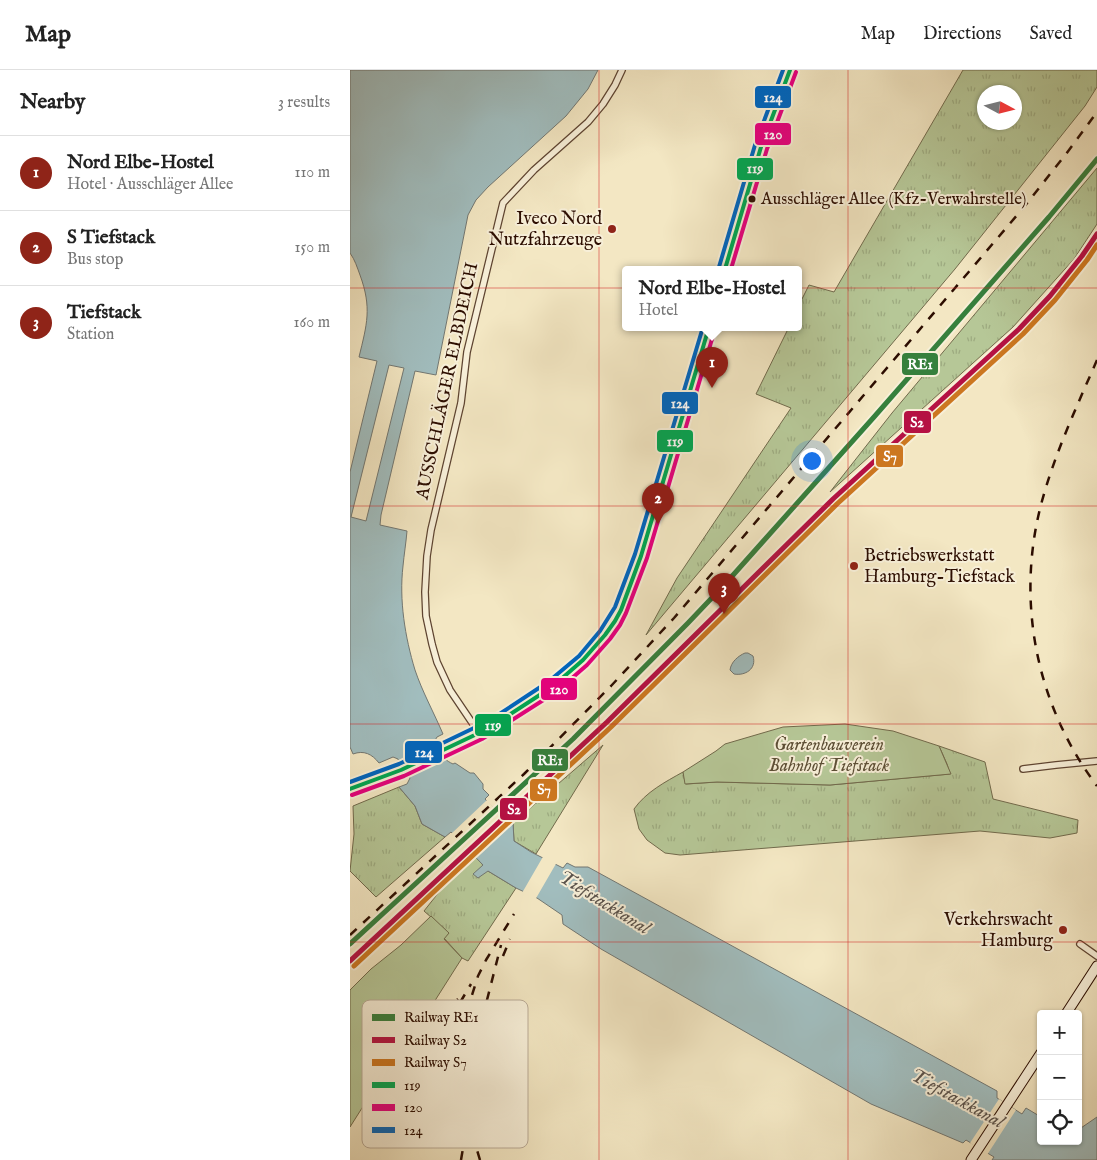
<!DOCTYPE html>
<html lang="en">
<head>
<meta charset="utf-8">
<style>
  body { margin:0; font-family:"IM FELL English",serif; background:#f2f2f2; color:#222 }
  .controls { position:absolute; right:15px; bottom:15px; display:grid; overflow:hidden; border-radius:5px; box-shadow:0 1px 4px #0004 }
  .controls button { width:45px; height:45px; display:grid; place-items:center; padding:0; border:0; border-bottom:1px solid #e0e0e0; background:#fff; color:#222; font:25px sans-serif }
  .compass { position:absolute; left:627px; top:15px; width:45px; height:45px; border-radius:50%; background:#fff; box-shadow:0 1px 4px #0004; rotate:97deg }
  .you { position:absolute; left:461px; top:390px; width:18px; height:18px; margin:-12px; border:4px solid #fff; border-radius:50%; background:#1a73e8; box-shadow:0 0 0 8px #1a73e833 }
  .badge { display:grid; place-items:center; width:32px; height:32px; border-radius:50%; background:#8f2418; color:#fff; font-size:16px; font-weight:700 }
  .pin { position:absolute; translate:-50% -41px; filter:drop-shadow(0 1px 2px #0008) }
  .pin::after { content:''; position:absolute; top:26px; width:18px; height:15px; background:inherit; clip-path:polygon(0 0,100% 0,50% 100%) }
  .popup { position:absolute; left:272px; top:196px; width:180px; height:65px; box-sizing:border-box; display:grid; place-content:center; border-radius:5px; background:#fff; filter:drop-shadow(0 1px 4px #0005); font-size:16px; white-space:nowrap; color:#767676 }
  .popup b { font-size:19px; color:#222 }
  .popup::after { content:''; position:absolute; left:50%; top:100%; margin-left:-10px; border:10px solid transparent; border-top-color:#fff }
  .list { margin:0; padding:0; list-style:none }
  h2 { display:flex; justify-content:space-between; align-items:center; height:65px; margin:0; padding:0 20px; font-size:21px }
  h2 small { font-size:16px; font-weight:400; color:#767676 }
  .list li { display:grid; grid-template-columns:32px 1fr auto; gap:15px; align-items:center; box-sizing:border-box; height:75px; padding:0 20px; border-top:1px solid #e0e0e0 }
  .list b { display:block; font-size:19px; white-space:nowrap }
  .list p { margin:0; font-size:16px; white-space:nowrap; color:#767676 }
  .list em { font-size:16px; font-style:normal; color:#767676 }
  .icon { flex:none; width:28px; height:28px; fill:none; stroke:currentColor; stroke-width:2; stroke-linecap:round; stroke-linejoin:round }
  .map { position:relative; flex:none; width:747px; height:1090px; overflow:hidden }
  header { display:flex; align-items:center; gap:30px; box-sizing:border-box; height:70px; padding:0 25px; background:#fff; border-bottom:1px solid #e0e0e0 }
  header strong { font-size:24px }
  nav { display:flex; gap:28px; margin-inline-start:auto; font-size:18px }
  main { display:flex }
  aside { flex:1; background:#fff }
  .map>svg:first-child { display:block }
  .grass { fill:url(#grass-tufts); stroke:#716a4c; fill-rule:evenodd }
  .green { fill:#b6c797; stroke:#716a4c }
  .water { fill:#a1bdbe; stroke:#727772; fill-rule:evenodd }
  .pier { fill:#f3e7c3 }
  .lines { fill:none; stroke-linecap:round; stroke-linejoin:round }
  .minor-casing { stroke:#5e4431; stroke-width:8 }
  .tertiary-casing { stroke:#5e4431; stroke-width:9 }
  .secondary-casing { stroke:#2c0d00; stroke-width:11 }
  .minor { stroke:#f7efd8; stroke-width:5.5 }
  .tertiary { stroke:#f7efd8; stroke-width:8 }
  .secondary { stroke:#f7efd8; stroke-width:9 }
  .rail { stroke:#2c0d00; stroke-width:2.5; stroke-dasharray:9 9; stroke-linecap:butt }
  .bus-1-casing { stroke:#f7efd8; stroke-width:8 }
  .bus-2-casing { stroke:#f7efd8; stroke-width:8 }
  .bus-3-casing { stroke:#f7efd8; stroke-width:8 }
  .bus-1 { stroke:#00a651; stroke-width:4 }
  .bus-2 { stroke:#e5007d; stroke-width:4 }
  .bus-3 { stroke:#0065bd; stroke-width:4 }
  .rail-1-casing { stroke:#f7efd8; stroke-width:9 }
  .rail-2-casing { stroke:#f7efd8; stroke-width:9 }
  .rail-3-casing { stroke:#f7efd8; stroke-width:9 }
  .rail-1 { stroke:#36803d; stroke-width:5 }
  .rail-2 { stroke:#b51143; stroke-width:5 }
  .rail-3 { stroke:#cc7720; stroke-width:5 }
  .grid { fill:none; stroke:#d62828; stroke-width:1; stroke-opacity:0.55 }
  .bus-dot { fill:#2c0d00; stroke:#f7efd8; stroke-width:2 }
  .poi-dot { fill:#8f2418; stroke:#f7efd8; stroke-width:2 }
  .labels { text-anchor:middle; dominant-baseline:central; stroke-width:4; stroke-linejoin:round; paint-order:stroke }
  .bus-label { font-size:17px; fill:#2c0d00; stroke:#f7efd8; text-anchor:start }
  .poi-label { font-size:18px; fill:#2c0d00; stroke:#f7efd8; text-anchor:end }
  .street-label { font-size:18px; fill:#2c0d00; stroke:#f7efd8 }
  .park-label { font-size:18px; font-style:italic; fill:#5c4e35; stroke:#f7efd8 }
  .water-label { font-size:19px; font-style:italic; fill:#5b534c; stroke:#f7efd8 }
  .key { fill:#f7efd8; stroke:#baab97; stroke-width:1 }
  .key-label { font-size:14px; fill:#2c0d00 }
  .line-badge { stroke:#f7efd8; stroke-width:2 }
  .badge-label { font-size:14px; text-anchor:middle; font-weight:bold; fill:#fff }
</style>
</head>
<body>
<header>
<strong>Map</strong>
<nav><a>Map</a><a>Directions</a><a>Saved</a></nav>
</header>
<main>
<aside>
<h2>Nearby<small>3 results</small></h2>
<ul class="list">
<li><span class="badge">1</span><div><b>Nord Elbe-Hostel</b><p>Hotel · Ausschläger Allee</p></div><em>110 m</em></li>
<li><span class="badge">2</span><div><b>S Tiefstack</b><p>Bus stop</p></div><em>150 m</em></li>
<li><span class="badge">3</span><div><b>Tiefstack</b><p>Station</p></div><em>160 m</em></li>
</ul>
</aside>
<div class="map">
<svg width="747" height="1090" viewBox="0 0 747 1090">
  <defs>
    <pattern id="grass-tufts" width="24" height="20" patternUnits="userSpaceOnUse" patternTransform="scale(1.25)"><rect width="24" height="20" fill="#b6c797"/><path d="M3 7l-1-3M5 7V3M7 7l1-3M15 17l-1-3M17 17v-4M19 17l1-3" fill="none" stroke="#9daa80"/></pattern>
  </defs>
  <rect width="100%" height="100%" fill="#f3e7c3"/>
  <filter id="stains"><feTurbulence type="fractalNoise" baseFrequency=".004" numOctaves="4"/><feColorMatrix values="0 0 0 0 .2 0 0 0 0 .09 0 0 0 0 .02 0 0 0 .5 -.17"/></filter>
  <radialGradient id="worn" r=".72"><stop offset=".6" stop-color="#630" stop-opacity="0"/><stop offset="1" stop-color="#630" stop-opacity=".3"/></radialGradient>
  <!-- grass -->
  <path class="grass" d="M613,0H747V17L735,36L605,199L296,565L327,508L441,338L406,324L439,257H448V237L459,215L484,222ZM634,22H664V52H634Z
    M747,98V154L724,189L663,257L480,422L542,343Z
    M253,675L186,784L164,771L163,753Z
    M589,676L635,692L643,729L728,750L727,763L700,768L630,761L330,785L315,783L297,770L289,759L284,739C296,722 315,712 333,702L336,714L367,712L480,715L600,704L597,694Z
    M49,717L65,736L72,754L95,767L26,827L0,801L4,764L3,736Z
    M125,786L138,801L166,818L118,891L112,888L94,868L99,863L74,841L97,812Z"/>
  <!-- green -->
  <path class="green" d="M495,654L543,661L589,676L601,704L480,715L367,712L335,714L333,702L366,681L375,674L433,657Z
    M81,846L99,863L94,869L112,888L60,970L43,989L0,1057V920L21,899L51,875Z"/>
  <!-- water -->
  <path class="water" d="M0,0H248L238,19L216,46L138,117L126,130L118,145L86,305L65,301L31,445L30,455L57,461C56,473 54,485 53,496C49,530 55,567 65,600C72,621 84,643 93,664L87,667L84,672C94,681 88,687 103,694L105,693L120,703H124L133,714V719L139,725L135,729L159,754L163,753L164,771L181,782L213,798L217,793L225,797H238L647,1021V1028L672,1044L676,1038L691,1047V1071H728V1060L747,1047V1090H642L644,1087L616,1070L613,1073L521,1034L251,879L213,854L212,845L187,828L166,818L138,801L128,808L123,804L133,795L101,762L95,767L72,754L65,736L49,717L57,714L60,708L58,705L54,707L47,693L49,692L48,689L43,687L29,693C22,684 14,680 3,684L0,677V402L27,291L9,287C17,254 22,238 10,205C7,197 5,190 0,183ZM39,295L54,298L16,451L1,447Z
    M395,583H398L403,586C407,599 395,606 384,604L380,600C381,592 388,586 395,583Z"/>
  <!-- pier -->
  <path class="pier" d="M87,674L94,689L54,707L47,693Z
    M137,730L159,754L124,788L101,764Z
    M194,785L207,792L185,830L172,823Z
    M649,1029L666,1040L637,1085L620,1073Z"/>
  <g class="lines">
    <defs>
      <path id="minor" d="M129,663L100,620L87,592L82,574L76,546L75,522L77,486L81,460L111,333L117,282L153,133L184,100L238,52L253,34L265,15L272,0
        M673,699L706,695L747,691
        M730,874L747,886"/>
      <path id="tertiary" d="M375,199L411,77L440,0
        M0,719L51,700L129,663L148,652L202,617L233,590L255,565L265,551L271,540L291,486L359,257"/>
      <path id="secondary" d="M716,944L747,896
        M621,1090L691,983"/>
    </defs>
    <!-- minor casing -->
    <use href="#minor" class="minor-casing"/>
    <!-- tertiary casing -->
    <use href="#tertiary" class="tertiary-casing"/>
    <!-- secondary casing -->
    <use href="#secondary" class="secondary-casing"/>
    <!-- minor -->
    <use href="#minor" class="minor"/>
    <!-- tertiary -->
    <use href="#tertiary" class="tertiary"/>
    <!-- secondary -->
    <use href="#secondary" class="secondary"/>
    <!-- rail -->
    <path class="rail" d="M747,290C727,336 705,383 692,431C665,530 686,635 747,716
      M0,865L174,704L261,616L324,548L674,137L716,84L747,42
      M153,886L160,869
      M74,972L95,942L108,929
      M85,980L108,936L121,914
      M93,985L102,967
      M64,1076L107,973L128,906L136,890L164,844
      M111,1090L119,1043
      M130,1090L127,1080L123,1044V1012L124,981L151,875"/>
    <defs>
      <path id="bus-1" d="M375,199L411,77L440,0
        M0,719L51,700L129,663L148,652L202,617L233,590L255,565L265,551L271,540L291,486L359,257"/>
      <path id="bus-2" d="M381,199L417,79L446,2
        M2,725L54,706L132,669L151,657L206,622L237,595L260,569L270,555L276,543L297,488L365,259"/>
      <path id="bus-3" d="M369,197L405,75L433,0
        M0,712L49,694L126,657L145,647L198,612L229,586L250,561L265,537L285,484L353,257"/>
    </defs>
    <!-- bus-1 casing -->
    <use href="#bus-1" class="bus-1-casing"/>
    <!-- bus-2 casing -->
    <use href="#bus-2" class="bus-2-casing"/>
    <!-- bus-3 casing -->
    <use href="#bus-3" class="bus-3-casing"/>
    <!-- bus-1 -->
    <use href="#bus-1" class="bus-1"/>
    <!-- bus-2 -->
    <use href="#bus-2" class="bus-2"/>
    <!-- bus-3 -->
    <use href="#bus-3" class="bus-3"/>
    <defs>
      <path id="rail-1" d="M0,874L223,669L338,553L376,513L524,347L699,147L747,89"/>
      <path id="rail-2" d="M0,891L257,652L483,429L669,259L700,226L732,186L747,164"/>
      <path id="rail-3" d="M4,896L261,657L487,434L673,264L705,230L737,190L747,175"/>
    </defs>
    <!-- rail-1 casing -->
    <use href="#rail-1" class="rail-1-casing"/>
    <!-- rail-2 casing -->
    <use href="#rail-2" class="rail-2-casing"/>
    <!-- rail-3 casing -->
    <use href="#rail-3" class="rail-3-casing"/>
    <!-- rail-1 -->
    <use href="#rail-1" class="rail-1"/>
    <!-- rail-2 -->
    <use href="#rail-2" class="rail-2"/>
    <!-- rail-3 -->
    <use href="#rail-3" class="rail-3"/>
  </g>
  <!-- grid -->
  <path class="grid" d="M249,0V1090M498,0V1090M0,218H747M0,436H747M0,654H747M0,872H747"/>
  <!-- markers -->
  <circle class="bus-dot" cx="402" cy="129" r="4.5"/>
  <g class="poi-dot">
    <circle cx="262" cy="159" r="5"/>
    <circle cx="504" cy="496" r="5"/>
    <circle cx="713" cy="860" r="5"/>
  </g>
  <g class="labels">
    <!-- bus labels -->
    <g class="bus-label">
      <text x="411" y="129">Ausschläger Allee (Kfz-Verwahrstelle)</text>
    </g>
    <!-- poi labels -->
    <g class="poi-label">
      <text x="252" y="149">Iveco Nord<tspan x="252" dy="21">Nutzfahrzeuge</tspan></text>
      <text x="514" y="486" text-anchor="start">Betriebswerkstatt<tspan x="514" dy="21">Hamburg-Tiefstack</tspan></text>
      <text x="703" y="850">Verkehrswacht<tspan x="703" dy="21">Hamburg</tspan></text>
    </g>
    <!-- street labels -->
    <g class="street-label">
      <text transform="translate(98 311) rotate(-78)">AUSSCHLÄGER ELBDEICH</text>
    </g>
    <!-- park labels -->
    <g class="park-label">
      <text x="479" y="675">Gartenbauverein<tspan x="479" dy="21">Bahnhof Tiefstack</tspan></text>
    </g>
    <!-- water labels -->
    <g class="water-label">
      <text transform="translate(254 833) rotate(32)">Tiefstackkanal</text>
      <text transform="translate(607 1029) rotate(29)">Tiefstackkanal</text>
    </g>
  </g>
  <!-- legend -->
  <rect x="12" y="930" width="166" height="148" rx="8" class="key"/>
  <rect x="22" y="944" width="23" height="7" fill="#36803d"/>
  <rect x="22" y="967" width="23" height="6" fill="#b51143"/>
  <rect x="22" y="989" width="23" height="7" fill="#cc7720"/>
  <rect x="22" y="1012" width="23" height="6" fill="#00a651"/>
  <rect x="22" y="1034" width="23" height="7" fill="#e5007d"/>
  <rect x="22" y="1057" width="23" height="6" fill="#0065bd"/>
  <g class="key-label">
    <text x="54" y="952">Railway RE1</text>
    <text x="54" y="975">Railway S2</text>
    <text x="54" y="997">Railway S7</text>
    <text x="54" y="1020">119</text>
    <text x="54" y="1042">120</text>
    <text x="54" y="1065">124</text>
  </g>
  <g class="line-badge">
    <rect x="404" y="15" width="38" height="24" rx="5" fill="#0065bd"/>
    <rect x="404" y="52" width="38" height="24" rx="5" fill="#e5007d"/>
    <rect x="386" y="87" width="38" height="24" rx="5" fill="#00a651"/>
    <rect x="551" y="282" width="38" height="24" rx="5" fill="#36803d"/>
    <rect x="311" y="321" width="38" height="24" rx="5" fill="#0065bd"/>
    <rect x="553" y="340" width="29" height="24" rx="5" fill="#b51143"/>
    <rect x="306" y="359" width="38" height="24" rx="5" fill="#00a651"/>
    <rect x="525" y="374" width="29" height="24" rx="5" fill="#cc7720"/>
    <rect x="190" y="607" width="38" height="24" rx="5" fill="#e5007d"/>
    <rect x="124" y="643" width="38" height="24" rx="5" fill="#00a651"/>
    <rect x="54" y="670" width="39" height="24" rx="5" fill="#0065bd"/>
    <rect x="181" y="678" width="38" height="24" rx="5" fill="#36803d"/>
    <rect x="179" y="708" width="29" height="24" rx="5" fill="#cc7720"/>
    <rect x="149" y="727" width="29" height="24" rx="5" fill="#b51143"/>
  </g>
  <g class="badge-label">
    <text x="423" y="32">124</text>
    <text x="423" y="69">120</text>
    <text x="405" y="103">119</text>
    <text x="570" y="299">RE1</text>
    <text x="330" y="338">124</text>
    <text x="567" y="357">S2</text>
    <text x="325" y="376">119</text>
    <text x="540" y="391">S7</text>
    <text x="209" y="624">120</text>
    <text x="143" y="660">119</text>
    <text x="74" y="687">124</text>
    <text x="200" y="695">RE1</text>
    <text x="194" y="724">S7</text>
    <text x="164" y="744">S2</text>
  </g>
  <rect width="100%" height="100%" filter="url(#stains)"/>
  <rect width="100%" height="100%" fill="url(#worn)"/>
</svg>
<div class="controls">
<button>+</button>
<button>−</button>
<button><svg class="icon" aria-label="locate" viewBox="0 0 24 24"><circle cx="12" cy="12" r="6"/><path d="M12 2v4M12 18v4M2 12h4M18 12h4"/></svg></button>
</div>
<svg class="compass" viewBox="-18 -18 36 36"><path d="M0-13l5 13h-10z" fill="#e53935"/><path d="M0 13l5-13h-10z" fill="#767676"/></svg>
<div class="you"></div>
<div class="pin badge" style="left:362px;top:318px">1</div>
<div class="popup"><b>Nord Elbe-Hostel</b>Hotel</div>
<div class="pin badge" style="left:308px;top:454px">2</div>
<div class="pin badge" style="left:374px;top:544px">3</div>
</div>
</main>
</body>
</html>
